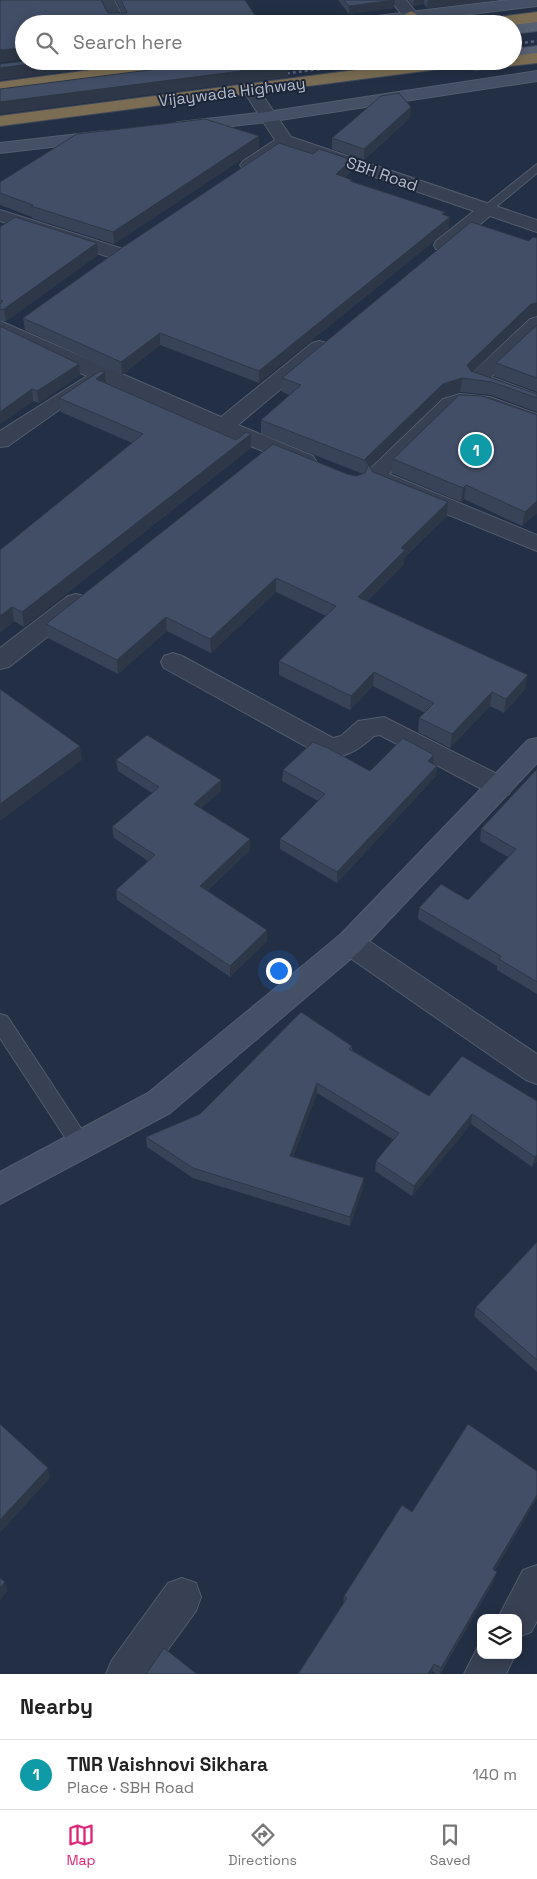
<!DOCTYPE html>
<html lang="en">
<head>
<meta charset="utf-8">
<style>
  body { margin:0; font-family:"Space Grotesk",sans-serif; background:#f6f6f6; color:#222 }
  .controls { position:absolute; right:15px; bottom:15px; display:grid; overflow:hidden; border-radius:10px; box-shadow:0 2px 12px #0003 }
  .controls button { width:45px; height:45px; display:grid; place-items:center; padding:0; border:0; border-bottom:1px solid #e0e0e0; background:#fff; color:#222; font:25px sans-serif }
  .you { position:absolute; left:278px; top:970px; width:18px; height:18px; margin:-12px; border:4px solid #fff; border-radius:50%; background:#1a73e8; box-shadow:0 0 0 8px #1a73e833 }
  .badge { display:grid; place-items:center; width:32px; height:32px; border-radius:50%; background:#db2777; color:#fff; font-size:16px; font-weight:700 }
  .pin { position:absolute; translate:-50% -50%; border:2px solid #fff; box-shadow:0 1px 5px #0006 }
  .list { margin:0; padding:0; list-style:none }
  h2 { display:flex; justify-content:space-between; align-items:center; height:65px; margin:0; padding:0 20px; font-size:21px }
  h2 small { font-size:16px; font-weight:400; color:#767676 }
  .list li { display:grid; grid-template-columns:32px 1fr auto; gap:15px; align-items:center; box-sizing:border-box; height:70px; padding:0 20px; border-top:1px solid #e0e0e0 }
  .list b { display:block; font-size:19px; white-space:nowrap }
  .list p { margin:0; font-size:16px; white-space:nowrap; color:#767676 }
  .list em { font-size:16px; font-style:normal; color:#767676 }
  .icon { flex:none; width:28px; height:28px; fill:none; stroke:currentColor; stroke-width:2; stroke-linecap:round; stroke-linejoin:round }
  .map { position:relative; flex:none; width:537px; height:1674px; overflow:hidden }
  .search { position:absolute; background:#fff; box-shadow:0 2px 12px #0003; left:15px; right:15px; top:15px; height:55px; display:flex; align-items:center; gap:12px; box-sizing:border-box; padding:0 18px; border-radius:28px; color:#767676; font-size:19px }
  .sheet { height:135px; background:#fff }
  nav { display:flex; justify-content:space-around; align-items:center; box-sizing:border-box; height:70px; border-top:1px solid #e0e0e0; background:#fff; font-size:14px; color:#767676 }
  nav a { display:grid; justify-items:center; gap:2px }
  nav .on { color:#db2777 }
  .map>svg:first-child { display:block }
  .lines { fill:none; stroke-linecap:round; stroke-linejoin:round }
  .lane-casing { stroke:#535c6d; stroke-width:2 }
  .street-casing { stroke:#535c6d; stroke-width:2 }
  .secondary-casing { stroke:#535c6d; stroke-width:2 }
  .primary-casing { stroke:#414a5c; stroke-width:2 }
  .highway-casing { stroke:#3f495a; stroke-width:2 }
  .lane { fill:#384153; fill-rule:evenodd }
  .street { fill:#384153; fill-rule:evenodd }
  .secondary { fill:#455066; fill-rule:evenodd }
  .primary { fill:#566073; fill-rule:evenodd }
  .highway { fill:#7a6d54; fill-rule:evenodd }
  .rail { stroke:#59657a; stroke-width:2.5; stroke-dasharray:3 3; stroke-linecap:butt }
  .wall { fill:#394358 }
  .shaded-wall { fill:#2e3747 }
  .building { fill:#424e66; stroke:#2e3747 }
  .labels { text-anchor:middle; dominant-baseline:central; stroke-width:4; stroke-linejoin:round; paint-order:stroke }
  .far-street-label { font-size:16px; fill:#b5bdcd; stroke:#1c2638 }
</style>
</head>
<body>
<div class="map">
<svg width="537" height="1674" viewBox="0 0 537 1674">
  <rect width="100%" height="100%" fill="#232f44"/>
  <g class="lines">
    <defs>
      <path id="lane" d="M537,164V173L491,211H483V207Z
        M0,1014L7,1016L88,1139L91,1145L88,1151L81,1154L74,1151L0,1038Z"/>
      <path id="street" d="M98,0H114L126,24H110Z
        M390,0H406L419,16L411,21L406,19Z
        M251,85L257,87L291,137L537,220V232L490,216L450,249H436L434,245L436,241L474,211L287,147L255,169H243L240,165L243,161L275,140L243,90Z
        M0,210L123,249L125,253L123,257H109L0,221Z
        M537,317V334L491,377L537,394V407L470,383L467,379L470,375L530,319Z
        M0,321L221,417L312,343L319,341L326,343L329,347L326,351L238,425L313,456L316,461L313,466L305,468L297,466L100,381L8,446L0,447V431L87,376L0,335Z
        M460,394L490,397L537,414V428L481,408L457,407L389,474L537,535V551L373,484L366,473L443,399Z
        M76,594L84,596L88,602L84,608L9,667L0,669V648L68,596Z
        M173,653L182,656L333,738L341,736L358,721L384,717L509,780L513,787L509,794L500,797L491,794L380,735L374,736C359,750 342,761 321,755L164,668L161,662L164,656Z
        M350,931L360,935L537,1054V1084L526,1080L340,951L335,943L340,935Z
        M537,1565V1621L531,1632L518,1637V1618H498L523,1570Z
        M182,1578L196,1583L201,1597L196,1611L150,1674H106L112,1660L168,1583Z
        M481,1641V1655H515L506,1674H464Z"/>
      <path id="secondary" d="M509,0H537V6L391,24H344L352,19Z
        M537,71V81L267,122L180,132L174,131L172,127L174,123L180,122L267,112Z
        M105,131L111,132L114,136L111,140L0,153V143Z
        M537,738V763L360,951L170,1113L0,1204V1172L148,1093L340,935L528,740Z"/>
      <path id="primary" d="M537,21V31L513,34V24Z
        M537,46V56L513,59V49Z"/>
      <path id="highway" d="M411,11L419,16L409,24H390Z
        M537,12V22L513,25L474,24L482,19Z
        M537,53V63L476,70L463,66L0,126V116L425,61H513V56Z
        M159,61H205L197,66L0,92V82Z"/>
    </defs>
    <!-- lane casing -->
    <use href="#lane" class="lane-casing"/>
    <!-- street casing -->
    <use href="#street" class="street-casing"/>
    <!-- secondary casing -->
    <use href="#secondary" class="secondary-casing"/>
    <!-- primary casing -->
    <use href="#primary" class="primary-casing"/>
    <!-- highway casing -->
    <use href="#highway" class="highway-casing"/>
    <!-- lane -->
    <use href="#lane" class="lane"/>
    <!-- street -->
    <use href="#street" class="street"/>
    <!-- secondary -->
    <use href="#secondary" class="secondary"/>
    <!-- primary -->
    <use href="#primary" class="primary"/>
    <!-- highway -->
    <use href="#highway" class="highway"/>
    <!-- rail -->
    <path class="rail" d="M513,32L537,29
      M513,44L537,41
      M273,64L293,61
      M275,75L379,61"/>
  </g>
  <!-- wall -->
  <path class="wall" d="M0,0L108,13H122L116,0H245L24,24V59L0,62Z
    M338,0H394V8L349,14Z
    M408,0H498L427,8L424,4L413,6Z
    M410,118L364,160L332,149V138Z
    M259,148L114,244L32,218V217L0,205V182Z
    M351,171L345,177L352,182L445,215L449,229L259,383L160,345L122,375L25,330L23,318Z
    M0,227L97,243L98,255L6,321H0Z
    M529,318L473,372L537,394V412L491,395L460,392L442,398L370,467L373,472L447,516L404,558V564L367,601L525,689L504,713L490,706L450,748L418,732L419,718L425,713L373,686L350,710L279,675V661L326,616L276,592L211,653L167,631L118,674L48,638L46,624L347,474L356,476L363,474L261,434V420L290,395L282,392V378Z
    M537,325V392L494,376L496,363Z
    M0,326L79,364L80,375L39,403L33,401L0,424Z
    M105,372V383L236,440L251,434V448L24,627L14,621L0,633V550L132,443L61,412L59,398Z
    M537,415V513L522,526L464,499L461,502L392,473L393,459Z
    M434,755L433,764L437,766L436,776L337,883L280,849V839L318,801L282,781L283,770L370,771Z
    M116,760L221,780V791L201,808L250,850L207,891L267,941L230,977L117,900L116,890L148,861L114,838L112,827L152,793L118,771Z
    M537,769V994L497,970V966L418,919L419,908L468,900L508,857L480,841L481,829Z
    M352,1046V1050L429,1096L537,1101V1161L532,1167L471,1124L412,1196L375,1171L376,1161L394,1140L317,1093L293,1157L364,1178L363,1187L350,1226L193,1178L147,1147L146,1137L200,1114Z
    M537,1242V1372L474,1316L476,1307Z
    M537,1471V1498L495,1570L494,1581L440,1674H436L432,1671L431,1674H298L343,1604L344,1596L412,1512Z"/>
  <!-- shaded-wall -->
  <path class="shaded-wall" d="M395,0L394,8L349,14V6Z
    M414,0H424V4L413,6Z
    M428,0H498L427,8Z
    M23,48L24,59L0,62V50Z
    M53,61H143L0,80V68Z
    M288,65V77L0,114V102Z
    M411,107L410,118L364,160V149Z
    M259,136V148L114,244L113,232Z
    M352,160L351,171L335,186L336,174Z
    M445,212L444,222L450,217L449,229L259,383V371Z
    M97,243L98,255L6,321L4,309Z
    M537,303V316L529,318L465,379L467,365L531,304Z
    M160,333V345L122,375L121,362Z
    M79,364L80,375L39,403L37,391Z
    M105,372L106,387L96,379Z
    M462,378L460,392L442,398L368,469V466L365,459L443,384Z
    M32,389L33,401L0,424V412Z
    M251,434V448L24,627L22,612Z
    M466,485L464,499L461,502L463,488Z
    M537,501V513L522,526L525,512Z
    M448,502L447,516L404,558V564L357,611L358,597L401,548Z
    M276,578V592L211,653L210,639Z
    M12,607L14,621L0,633V616Z
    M166,617L167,631L118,674L117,660Z
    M374,672L373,686L350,710L351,696Z
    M528,675L525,689L504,713L506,699Z
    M492,692L490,706L450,748L452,734Z
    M80,746L82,760L0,821V804Z
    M434,755L433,765L428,761Z
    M437,766L436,776L337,883V872Z
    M221,780V791L194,815V804Z
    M250,839V850L200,897V886Z
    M267,930V941L230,977V966Z
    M317,1083V1093L290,1166V1156Z
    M472,1114L471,1124L412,1196L414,1186Z
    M537,1155V1161L532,1167L535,1157Z
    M364,1178L363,1187L350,1226V1217Z
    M48,1468L50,1478L0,1533V1520Z
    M537,1495V1498L490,1578L493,1569Z
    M497,1572L494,1581L439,1674L441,1668Z
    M5,1582L8,1590L0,1601V1588Z
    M434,1664L431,1674H428Z"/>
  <!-- building -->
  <path class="building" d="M0,0H101L108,13H127L121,0H245L261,24H24V48L0,50Z
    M344,0H395L349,6Z
    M24,61H53L0,68V64Z
    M220,61H286L288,65L0,102V89Z
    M399,93L411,107L364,149L332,138L381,96Z
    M205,119L259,136L113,232L31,206L33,205L0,193V182L77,134Z
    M279,143L313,154L319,149L352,160L336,174L352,180L350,181L445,212L442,214L450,217L259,371L160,333L121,362L23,318L123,247Z
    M15,217L97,243L4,309L0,310V304L3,301L0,300V227Z
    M471,222L529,241L533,237L537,238V303L531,304L467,365L471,371L537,394V398L492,382L462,378L443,384L365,459L373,472L448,502L401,548L405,550L358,597L528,675L506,699L492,692L452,734L419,718L434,703L374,672L351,696L279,661L336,606L276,578L210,639L166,617L117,660L46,624L273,444L347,474L356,476L365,473L368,466L364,460L261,420L301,385L282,378Z
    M537,325V378L496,363Z
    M0,326L79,364L37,391L32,389L0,412Z
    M100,371L105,372L96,379L236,440L246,432L251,434L22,612L12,607L0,616V550L143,434L59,398Z
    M459,395L482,396L537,415V501L525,512L466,485L463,488L393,459Z
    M0,689L80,746L0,804Z
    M147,735L221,780L194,804L250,839L200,886L267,930L230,966L116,890L155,855L112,827L159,787L116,760Z
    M403,738L434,755L428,761L437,766L337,872L280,839L325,794L283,770L313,742L328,748L370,771Z
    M537,769V982L499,959L501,956L419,908L441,884L468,900L516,849L481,829Z
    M301,1012L352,1046L349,1049L429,1096L462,1056L537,1101V1155L535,1157L472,1114L414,1186L376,1161L399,1133L317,1083L290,1156L364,1178L350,1217L193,1168L146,1137L200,1114Z
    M537,1242V1360L476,1307Z
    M0,1424L48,1468L0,1520Z
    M468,1424L537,1471V1495L493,1569L497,1572L441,1668L434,1664L428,1674H298L347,1598L344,1596L402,1505L412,1512Z
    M0,1578L5,1582L0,1588Z
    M164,1648L197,1674H146Z"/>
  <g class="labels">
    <!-- far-street labels -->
    <g class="far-street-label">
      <text transform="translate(232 92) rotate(-7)">Vijaywada Highway</text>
      <text transform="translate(382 174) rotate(19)">SBH Road</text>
    </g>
  </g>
</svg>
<div class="controls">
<button><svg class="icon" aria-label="layers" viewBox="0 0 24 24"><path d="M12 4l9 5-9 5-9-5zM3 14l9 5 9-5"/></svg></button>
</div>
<div class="you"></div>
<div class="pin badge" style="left:476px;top:450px;background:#0f9aa8">1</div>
<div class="search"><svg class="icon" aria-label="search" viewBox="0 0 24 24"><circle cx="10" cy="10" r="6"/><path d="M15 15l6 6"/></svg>Search here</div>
</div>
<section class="sheet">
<h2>Nearby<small></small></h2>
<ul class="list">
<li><span class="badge" style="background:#0f9aa8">1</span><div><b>TNR Vaishnovi Sikhara</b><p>Place · SBH Road</p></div><em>140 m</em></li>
</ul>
</section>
<nav>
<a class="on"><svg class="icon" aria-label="map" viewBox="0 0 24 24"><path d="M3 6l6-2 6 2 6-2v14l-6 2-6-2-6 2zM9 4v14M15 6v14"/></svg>Map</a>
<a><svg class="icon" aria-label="directions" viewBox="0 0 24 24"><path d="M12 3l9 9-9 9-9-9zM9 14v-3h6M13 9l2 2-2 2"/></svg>Directions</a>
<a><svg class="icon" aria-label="saved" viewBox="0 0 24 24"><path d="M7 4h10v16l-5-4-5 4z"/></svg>Saved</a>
</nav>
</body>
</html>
